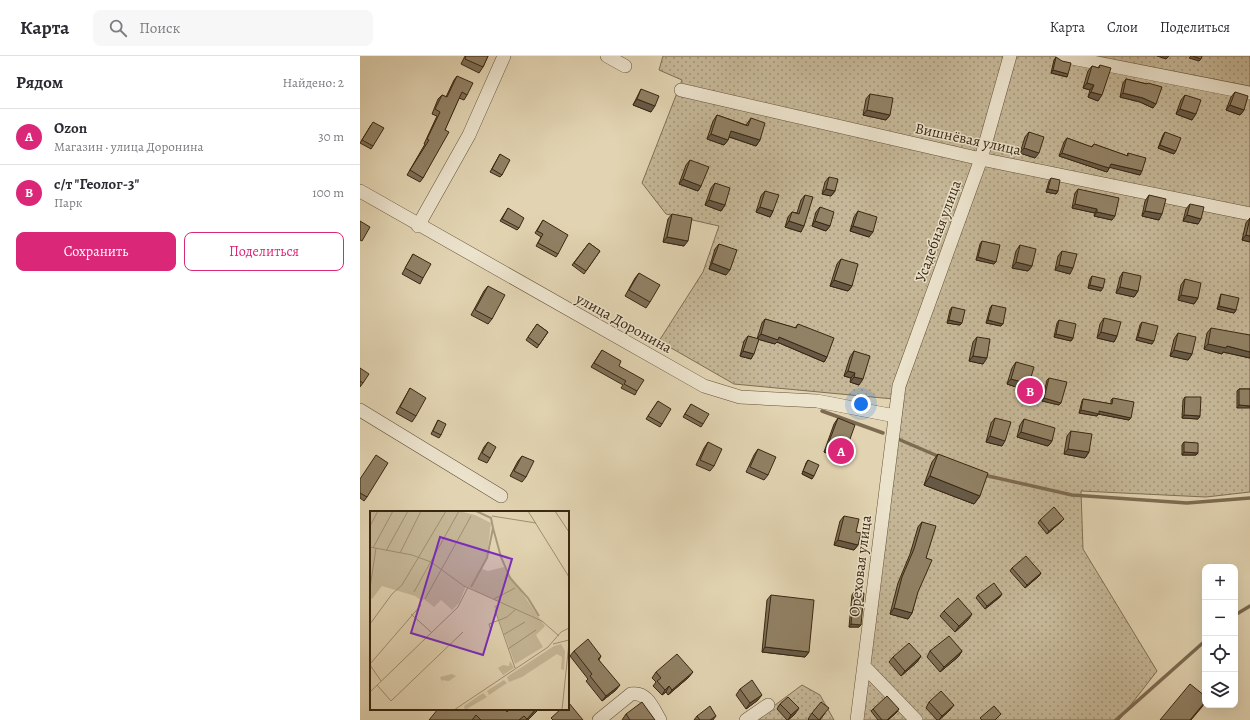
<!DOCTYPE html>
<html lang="ru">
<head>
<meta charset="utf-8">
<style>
  body { margin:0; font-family:Alegreya,serif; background:#f7f7f7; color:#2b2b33 }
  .controls { position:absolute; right:12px; bottom:12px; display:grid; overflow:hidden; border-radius:8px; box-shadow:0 4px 16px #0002 }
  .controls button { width:36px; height:36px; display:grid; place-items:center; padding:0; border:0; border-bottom:1px solid #e1e1e2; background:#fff; color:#2b2b33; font:20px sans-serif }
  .you { position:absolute; left:501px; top:348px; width:14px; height:14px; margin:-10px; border:3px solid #fff; border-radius:50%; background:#1a73e8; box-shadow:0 0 0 6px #1a73e833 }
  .badge { display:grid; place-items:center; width:26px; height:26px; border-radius:50%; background:#db2777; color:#fff; font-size:13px; font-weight:700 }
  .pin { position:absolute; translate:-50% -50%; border:2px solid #fff; box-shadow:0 1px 4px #0006 }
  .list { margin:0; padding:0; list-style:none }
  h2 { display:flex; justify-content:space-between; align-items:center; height:52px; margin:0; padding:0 16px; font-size:17px }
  h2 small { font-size:13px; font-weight:400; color:#7c7c81 }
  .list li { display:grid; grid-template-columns:26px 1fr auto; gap:12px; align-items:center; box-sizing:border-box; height:56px; padding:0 16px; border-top:1px solid #e1e1e2 }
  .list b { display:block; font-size:15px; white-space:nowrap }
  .list p { margin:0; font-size:13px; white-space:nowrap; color:#7c7c81 }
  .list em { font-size:13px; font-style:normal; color:#7c7c81 }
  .actions { display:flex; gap:8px; padding:12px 16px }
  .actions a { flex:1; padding:9px 0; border:1px solid #db2777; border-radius:8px; text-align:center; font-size:14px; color:#db2777 }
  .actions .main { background:#db2777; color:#fff }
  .icon { flex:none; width:22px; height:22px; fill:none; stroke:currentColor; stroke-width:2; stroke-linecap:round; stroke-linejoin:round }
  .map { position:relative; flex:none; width:890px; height:664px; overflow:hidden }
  header { display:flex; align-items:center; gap:24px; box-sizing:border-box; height:56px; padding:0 20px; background:#fff; border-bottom:1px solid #e1e1e2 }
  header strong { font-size:19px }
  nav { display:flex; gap:22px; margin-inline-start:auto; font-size:14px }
  .search { width:280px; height:36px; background:#f7f7f7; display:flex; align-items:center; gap:10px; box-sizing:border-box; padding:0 14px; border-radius:8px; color:#7c7c81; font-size:15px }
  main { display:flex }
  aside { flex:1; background:#fff }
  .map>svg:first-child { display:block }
  .garden { fill:url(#garden-dots); stroke:#806f54 }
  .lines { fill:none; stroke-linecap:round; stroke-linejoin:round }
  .stream { stroke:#7d6b51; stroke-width:3.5 }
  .minor-casing { stroke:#645239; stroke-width:14 }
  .minor { stroke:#ece3cd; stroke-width:13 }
  .wall { fill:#7d6f57; stroke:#3a2711 }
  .shaded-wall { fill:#665a47; stroke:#3a2711 }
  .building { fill:#918165; stroke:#3a2711 }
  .labels { text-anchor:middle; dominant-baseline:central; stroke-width:3; stroke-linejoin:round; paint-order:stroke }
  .street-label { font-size:15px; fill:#3a2711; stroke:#ece3cd }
  .inset-river { fill:none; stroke:#a9997b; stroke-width:2 }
  .inset-road { fill:none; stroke:#9f8f72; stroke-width:1 }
  .view { fill:#7b2cbf; fill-opacity:0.15; stroke:#7b2cbf; stroke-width:2 }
  .inset-edge { fill:none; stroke:#3a2711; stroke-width:2 }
</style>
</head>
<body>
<header>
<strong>Карта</strong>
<div class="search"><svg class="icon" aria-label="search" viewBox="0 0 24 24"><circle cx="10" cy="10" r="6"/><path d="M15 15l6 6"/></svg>Поиск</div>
<nav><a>Карта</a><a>Слои</a><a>Поделиться</a></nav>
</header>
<main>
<aside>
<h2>Рядом<small>Найдено: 2</small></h2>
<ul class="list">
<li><span class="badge">A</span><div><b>Ozon</b><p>Магазин · улица Доронина</p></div><em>30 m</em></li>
<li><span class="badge">B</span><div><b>с/т &quot;Геолог-3&quot;</b><p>Парк</p></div><em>100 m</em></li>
</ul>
<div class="actions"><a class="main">Сохранить</a><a>Поделиться</a></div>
</aside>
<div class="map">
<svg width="890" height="664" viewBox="0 0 890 664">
  <defs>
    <pattern id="garden-dots" width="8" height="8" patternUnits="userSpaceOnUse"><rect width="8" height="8" fill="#c5b797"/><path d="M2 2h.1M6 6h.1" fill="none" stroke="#a1957a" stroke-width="1.8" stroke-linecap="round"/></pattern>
  </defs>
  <rect width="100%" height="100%" fill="#e2d4b2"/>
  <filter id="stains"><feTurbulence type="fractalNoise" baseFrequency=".005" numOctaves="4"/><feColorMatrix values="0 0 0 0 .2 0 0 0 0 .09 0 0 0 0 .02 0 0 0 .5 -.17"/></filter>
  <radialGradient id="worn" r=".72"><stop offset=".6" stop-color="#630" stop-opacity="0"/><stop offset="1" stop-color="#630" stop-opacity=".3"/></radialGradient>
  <!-- garden -->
  <path class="garden" d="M303,0H890V436L846,441L721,435L723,493L797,615L759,664H492L544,344L374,328L299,285L343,216L359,170L306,158L282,127L322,24L299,14Z
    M442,629L460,639L474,664H395Z"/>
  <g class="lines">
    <!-- stream -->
    <path class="stream" d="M462,355L523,377
      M538,383L580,401
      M624,419L712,439L827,447L890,442
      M875,559L890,550
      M756,664L845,585"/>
    <defs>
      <path id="minor" d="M247,0L265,10
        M702,0L890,37
        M321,34L621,103L890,158
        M0,135L344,330L380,341L457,345L535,360
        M58,170L109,79L144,0
        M0,354L141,440
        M504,610L556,664
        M239,664L271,638C287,635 293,652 300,664
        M386,664L408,649
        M497,664L539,330L621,103L650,0"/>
    </defs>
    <!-- minor casing -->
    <use href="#minor" class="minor-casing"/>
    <!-- minor -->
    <use href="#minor" class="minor"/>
  </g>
  <!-- wall -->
  <path class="wall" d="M105,0H128L123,11L119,17L101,8Z
    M696,1L707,21L691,17L694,4Z
    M740,9L738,45L728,41L730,34L723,32L728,15L732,10L738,12Z
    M97,20L107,39L104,44L99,42L63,122L60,126L47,119L65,88H64L77,60L72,58L78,43L82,39L86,41L94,24Z
    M766,23L787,28L788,27L793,52L780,46L760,41L763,27Z
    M281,33L291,56L273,49Z
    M875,36L884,54L880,59L866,54L871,41Z
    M510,38L530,59L526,64L503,59L506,43Z
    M825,39L832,64L816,58L821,44Z
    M357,59L386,69L391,62L400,84L396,90L369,81L368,84L364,89L347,83L353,65Z
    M11,69L13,90L11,93L0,87Z
    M669,76L675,102L660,97L665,81Z
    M805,76L814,98L798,92L803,79Z
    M707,82L731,91L734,88L767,100L768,97L780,119L750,111L747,116L699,100L704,86Z
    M140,98L142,119L140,121L130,116Z
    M330,104L341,130L338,135L319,128L326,109Z
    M469,121L475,135L471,140L462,138L465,126Z
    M691,122L698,135L696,138L686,136L689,125Z
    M355,127L365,149L361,155L345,149L351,132Z
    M718,133L752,164L734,160L735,157L712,152L715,137Z
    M405,135L413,155L410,161L396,156L401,140Z
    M445,139L441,176L425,171L428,161L432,156L437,157L441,144Z
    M789,139L799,164L782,160L785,145Z
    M830,148L838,168L823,165L826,153Z
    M460,151L470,170L466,175L452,170L456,156Z
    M148,152L159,172L157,174L140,165Z
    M498,155L509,181L490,175L494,161Z
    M312,158L324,190L303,186L308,163Z
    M890,162V186L882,184L886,167Z
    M183,164L198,198L196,201L176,190L181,181L175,177Z
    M622,185L636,206L634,208L616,204L620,188Z
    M229,187L240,195L224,218L212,209Z
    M359,188L366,219L349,213L355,193Z
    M660,189L672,210L668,215L652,212L656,195Z
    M702,195L710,218L695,214L698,200Z
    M53,198L63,222L60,228L42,218Z
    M481,203L492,230L488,235L470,230L477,208Z
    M763,216L778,235L774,241L756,237L760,221Z
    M279,217L290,246L286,252L265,240L275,222Z
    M732,220L741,235L728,232L730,223Z
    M825,223L838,242L834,248L818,244L821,229Z
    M128,230L132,263L128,268L111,259L124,235Z
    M861,238L876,254L874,257L857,253L860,241Z
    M632,249L643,268L641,270L626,267L630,252Z
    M592,251L600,269L587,267L590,254Z
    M744,262L757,280L754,286L737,282L740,268Z
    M405,263L435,272L438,268L467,301L464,306L417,286L415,288L398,283L391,303L380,300L384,285L388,280L397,283L402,267Z
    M699,264L713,282L711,285L694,281L697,267Z
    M782,266L792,288L776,284L780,269Z
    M177,268L188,276L177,292L166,284Z
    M851,272L890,302L863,296L862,298L844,293L847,277Z
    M818,277L832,298L828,304L810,300L814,283Z
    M617,281L623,308L609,305L613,286Z
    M242,294L277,335L275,339L261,332L263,329L231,311Z
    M494,295L499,329L490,326L491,322L484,320L490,301Z
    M656,306L665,334L647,328L652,312Z
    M0,312L3,327L0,331Z
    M689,322L701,347L699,349L682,345L687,324Z
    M50,332L56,360L52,366L36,357Z
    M879,333H890L877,352V335Z
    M825,341L840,360L838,363L822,362L823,344Z
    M753,342L771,362L769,364L738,358L737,360L719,357L722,345L723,343L751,348V344Z
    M298,345L302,368L300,371L286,363Z
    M331,348L343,368L341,371L323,361Z
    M478,362L481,403L464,396L474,368Z
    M635,362L642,390L626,386L631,367Z
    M664,363L692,385L688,390L657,381L660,369Z
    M78,364L81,379L79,382L71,378Z
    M711,375L729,396L725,402L704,398L707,380Z
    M128,386L130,402L127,407L118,403L124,391Z
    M348,386L354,410L350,415L336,409L344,392Z
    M824,386L838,397L836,399H822V389Z
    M398,393L408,419L404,424L386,416L394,399Z
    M578,398L620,440L614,448L564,429L572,406Z
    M162,400L166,421L162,426L150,420L158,405Z
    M448,404L452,423L442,418L446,407Z
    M0,423L7,441L4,445L0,442Z
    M484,460L496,476L498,489L494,494L474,489L480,465Z
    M680,464L702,465L687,478L678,467Z
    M562,466L566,502L552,557L548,563L530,558L538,527L550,498L558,471Z
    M652,512L681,517L679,520L665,532L650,515Z
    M494,536L501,569L499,571H489L492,539Z
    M411,539L449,596L445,601L402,596L407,544Z
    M618,539L640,541L625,553L616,542Z
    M584,555L608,564L595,576L580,560Z
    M214,595L241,600L239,604L256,634L242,645L226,625L228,623L210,600Z
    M570,595H602L598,601L580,616L567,601Z
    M561,600L557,606L541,620L529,606L533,601Z
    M296,616L329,621L308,639L306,636L302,639L293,630L296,626L292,622Z
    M380,633L398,644L386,653L376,639Z
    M569,646L590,654L579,664H577L566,652Z
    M420,648L435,658L428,664H427L417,653Z
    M150,653H179L168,664H69L147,656Z
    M513,653L537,656L528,664H518L511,655Z
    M452,657H465L460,664H449L448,663Z
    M266,658L295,664H262Z
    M337,660H356L353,664H334Z"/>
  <!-- shaded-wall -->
  <path class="shaded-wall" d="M797,0H809L806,3Z
    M831,0H833L841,3L839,5L829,2Z
    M693,14L708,18L707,21L691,17Z
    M727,27L734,29L730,34L723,32Z
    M731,36L742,39L738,45L728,41Z
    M763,37L783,42L796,48L793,52L780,46L760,41Z
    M277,43L295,50L291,56L273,49Z
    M870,49L884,54L880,59L866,54Z
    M820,53L836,58L832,64L816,58Z
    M507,54L530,59L526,64L503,59Z
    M371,75L400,84L396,90L367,80Z
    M351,78L368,84L364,89L347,83Z
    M800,89L816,95L814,98L798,92Z
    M664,92L679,97L675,102L660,97Z
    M702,97L749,112L747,116L699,100Z
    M751,108L782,115L780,119L748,111Z
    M323,123L341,130L338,135L319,128Z
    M466,133L475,135L471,140L462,138Z
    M688,133L698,135L696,138L686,136Z
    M349,144L365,149L361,155L345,149Z
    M715,148L737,153L735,157L712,152Z
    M400,151L413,155L410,161L396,156Z
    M785,155L802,158L799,164L782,160Z
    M737,156L755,160L752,164L734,160Z
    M827,159L841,163L838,168L823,165Z
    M429,165L444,170L441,176L425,171Z
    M455,165L470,170L466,175L452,170Z
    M493,170L513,176L509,181L490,175Z
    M886,179L890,180V186L882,184Z
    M307,181L328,185L324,190L303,186Z
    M618,201L636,206L634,208L616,204Z
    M656,206L672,210L668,215L652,212Z
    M352,207L370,214L366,219L349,213Z
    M699,209L713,212L710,218L695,214Z
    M474,224L492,230L488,235L470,230Z
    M730,229L743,232L741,235L728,232Z
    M760,231L778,235L774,241L756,237Z
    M821,239L838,242L834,248L818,244Z
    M859,250L876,254L874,257L857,253Z
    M589,264L602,267L600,269L587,267Z
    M628,264L643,268L641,270L626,267Z
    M741,276L757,280L754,286L737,282Z
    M401,278L419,281L467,301L464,306L417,286L415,288L397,283Z
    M696,278L713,282L711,285L694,281Z
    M778,281L794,285L792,288L776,284Z
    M848,288L867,290L890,296V302L863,296L862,298L844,293Z
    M814,294L832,298L828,304L810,300Z
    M383,295L394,298L391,303L380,300Z
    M613,300L627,302L623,308L609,305Z
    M488,315L495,317L491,322L484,320Z
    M494,321L503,323L499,329L490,326Z
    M651,323L669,328L665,334L647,328Z
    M684,342L701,347L699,349L682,345Z
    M879,349L890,350V352H877Z
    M721,354L739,355L771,362L769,364L738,358L737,360L719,357Z
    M824,359L840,360L838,363L822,362Z
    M661,376L692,385L688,390L657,381Z
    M630,380L645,385L642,390L626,386Z
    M467,391L485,397L481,403L464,396Z
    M708,393L729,396L725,402L704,398Z
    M824,396L838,397L836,399H822Z
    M443,415L454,420L452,423L442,418Z
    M570,420L620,440L614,448L564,429Z
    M704,463L702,465L687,478L689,475Z
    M478,484L498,489L494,494L474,489Z
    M681,517L679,520L665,532L667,529Z
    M642,538L640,541L625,553L627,550Z
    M534,552L552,557L548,563L530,558Z
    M612,558L608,564L595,576L599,570Z
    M491,568L501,569L499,571H489Z
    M405,591L449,596L445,601L402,596Z
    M602,595L598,601L580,616L584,611Z
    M561,600L557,606L541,620L545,615Z
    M333,616L329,621L308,639L312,634Z
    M260,629L256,634L242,645L246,640Z
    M309,630L306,636L302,639L305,634Z
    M402,639L398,644L386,653L390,647Z
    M845,646L842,651L831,664H830Z
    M594,649L590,654L579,664L582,660Z
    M439,652L435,658L428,664L431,659Z
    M176,653H179L168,664H166Z
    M539,653L537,656L528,664H527Z"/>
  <!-- building -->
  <path class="building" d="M106,0H128L123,11L105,3Z
    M833,0H842L841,3Z
    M696,1L702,5L711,7L708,18L693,14Z
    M740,9L751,12L742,39L731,36L734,29L727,27L732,10L739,12Z
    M97,20L113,27L107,39L102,36L85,74L89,76L63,122L50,114L69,84L67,83L80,56L75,53L82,39L87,41Z
    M766,23L787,28L788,27L802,31L796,48L783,42L763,37Z
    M281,33L299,40L295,50L277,43Z
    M875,36L888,40L884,54L870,49Z
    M510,38L533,42L530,59L507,54Z
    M825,39L841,44L836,58L820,53Z
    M357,59L388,70L391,62L405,67L400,84L371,75L368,84L351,78Z
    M13,66L24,72L13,90L2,84Z
    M669,76L684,81L679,97L664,92Z
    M805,76L821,82L816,95L800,89Z
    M707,82L732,91L734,88L768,100V97L786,102L782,115L751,108L749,112L702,97Z
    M140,98L150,104L142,119L132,113Z
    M330,104L349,111L341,130L323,123Z
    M469,121L478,123L475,135L466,133Z
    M691,122L700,124L698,135L688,133Z
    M355,127L370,132L365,149L349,144Z
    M718,133L759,142L755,160L737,156V153L715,148Z
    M405,135L419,139L413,155L400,151Z
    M445,139L453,141L444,170L429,165L432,156L439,158Z
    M789,139L806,143L802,158L785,155Z
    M830,148L844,151L841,163L827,159Z
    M460,151L474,156L470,170L455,165Z
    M148,152L164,162L159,172L142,163Z
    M498,155L517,161L513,176L493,170Z
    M312,158L332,162L328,185L307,181Z
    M890,162V180L886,179Z
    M183,164L208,179L198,198L178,187L183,178L177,175Z
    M0,165L10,171L2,185L0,184Z
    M622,185L640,189L636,206L618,201Z
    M229,187L240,195L226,215L214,207Z
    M359,188L377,194L370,214L352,207Z
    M660,189L676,193L672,210L656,206Z
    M702,195L717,198L713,212L699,209Z
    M53,198L71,208L63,222L45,212Z
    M481,203L498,208L492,230L474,224Z
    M763,216L781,220L778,235L760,231Z
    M279,217L300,229L290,246L269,234Z
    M732,220L745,223L743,232L730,229Z
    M825,223L841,227L838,242L821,239Z
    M128,230L145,239L132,263L115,254Z
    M861,238L879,242L876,254L859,250Z
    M632,249L646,252L643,268L628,264Z
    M592,251L605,254L602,267L589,264Z
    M744,262L761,266L757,280L741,276Z
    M405,263L436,272L438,268L474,282L467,301L419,281L418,284L401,278Z
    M699,264L716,268L713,282L696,278Z
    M782,266L798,270L794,285L778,281Z
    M177,268L188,276L179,289L168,281Z
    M851,272L890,279V296L867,290L866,292L848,288Z
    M818,277L836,281L832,298L814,294Z
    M388,280L399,283L394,298L383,295Z
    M617,281L630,283L627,302L613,300Z
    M242,294L261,305L259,310L284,324L277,335L264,328L266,325L234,307Z
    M494,295L510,300L503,323L494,321L495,317L488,315Z
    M656,306L674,311L669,328L651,323Z
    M0,312L9,318L3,327L0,325Z
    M689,322L707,326L701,347L684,342Z
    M50,332L66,342L56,360L40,351Z
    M879,333H890V350L879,349Z
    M825,341H841L840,360L824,359Z
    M753,342L774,346L771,362L739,355V358L721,354L723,343L752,348Z
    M298,345L311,353L302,368L288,360Z
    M331,348L349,358L343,368L325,358Z
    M478,362L495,369L485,397L467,391Z
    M635,362L651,366L645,385L630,380Z
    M664,363L695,372L692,385L661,376Z
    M78,364L86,368L81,379L73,375Z
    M711,375L732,378L729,396L708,393Z
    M128,386L136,391L130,402L122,397Z
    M348,386L362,393L354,410L340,404Z
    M824,386L838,387V397L824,396Z
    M398,393L416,401L408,419L390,411Z
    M578,398L628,417L620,440L570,420Z
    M16,399L28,407L7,441L0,437V423Z
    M162,400L174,405L166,421L154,415Z
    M448,404L459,409L454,420L443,415Z
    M694,451L704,463L689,475L680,464Z
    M484,460L499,463L496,476L501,477L498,489L478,484Z
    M562,466L576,470L566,502L572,504L558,536L552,557L534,552L542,521L554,493Z
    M666,500L681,517L667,529L652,512Z
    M634,527L642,538L627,550L618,539Z
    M494,536L504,537L501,569L491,568Z
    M411,539L454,544L449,596L405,591Z
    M598,542L612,558L599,570L584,555Z
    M589,580L602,595L584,611L570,595Z
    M228,583L241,600L238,603L260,629L246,640L230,620L232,618L214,595Z
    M549,587L561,600L545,615L533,601Z
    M317,598L333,616L312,634L309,630L305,634L297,625L301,622L296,616Z
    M392,624L402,639L390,647L380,633Z
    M830,628L845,640V646L830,664H800Z
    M581,635L594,649L582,660L569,646Z
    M527,640L539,653L527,664H522L513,653Z
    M428,641L439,652L431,659L420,648Z
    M282,646L295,664H270L266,658Z
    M461,646L469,652L459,664L452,657Z
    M208,647H209L223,664H193L191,662L201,653H208Z
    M350,650L356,660L350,664H340L337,660Z
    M634,650L641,658L635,664H622L620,662Z
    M78,653H145L147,656L150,653H176L167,663L164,660L159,664H121L116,659L112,664H69Z"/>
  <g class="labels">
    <!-- street labels -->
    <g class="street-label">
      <text transform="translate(608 83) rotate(12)">Вишнёвая улица</text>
      <text transform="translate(578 175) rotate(-70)">Усадебная улица</text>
      <text transform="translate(264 267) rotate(29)">улица Доронина</text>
      <text transform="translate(500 510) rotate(-83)">Ореховая улица</text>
    </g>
  </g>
  <!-- overview -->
  <g transform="translate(10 455)">
    <rect width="199" height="199" fill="#e2d4b2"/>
    <path d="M191,133L195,140L194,159L191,158L192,146L187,143L152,166L139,171L137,166L184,135ZM140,150L144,157L133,164L128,157L133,154L139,155ZM82,163L86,165L79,170L71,169L76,180L70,166ZM134,169L137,172L119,184L117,180ZM113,182L117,186L95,199L94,195Z" fill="#c5b797"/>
    <path d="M0,0H89L105,4L121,12L117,45L112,58L118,60L134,56L175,115L166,124L173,136L145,153L124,95L131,92L96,75L89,92L82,99L71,89L64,96L54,88L52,90L45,85L12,75L2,88L0,87Z" fill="#c5b797"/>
    <path class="inset-river" d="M123,17L131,46L140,67L158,87L169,105M101,76L117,47L123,17L121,7L106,0"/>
    <path class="inset-road" d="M158,0L199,66M185,0L199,21M122,5L166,12M0,15L8,0M0,36L42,44L61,51L94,75L172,110L189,125M3,37L23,0M16,40L38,0M30,42L51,0M0,77L6,37M44,81L89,0M55,88L101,5M124,88L145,77M125,99L145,157M41,103L61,121M0,113L22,83L32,74L76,0M121,120L119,113L137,106L146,98M133,124L155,111M183,133L199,129M138,138L166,119M0,153L51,94M0,154L11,170M7,174L21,190L93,121M0,181L88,96L98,76M84,199L178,136L191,121L199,117M192,199L199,132"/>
    <path class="view" d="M70,26L142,48L113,144L41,122Z"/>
    <rect width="199" height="199" class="inset-edge"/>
  </g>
  <rect width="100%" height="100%" filter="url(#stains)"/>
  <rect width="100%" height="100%" fill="url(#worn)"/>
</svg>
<div class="controls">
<button>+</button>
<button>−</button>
<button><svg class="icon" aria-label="locate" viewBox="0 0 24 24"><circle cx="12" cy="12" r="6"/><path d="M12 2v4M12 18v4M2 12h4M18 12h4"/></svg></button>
<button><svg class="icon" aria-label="layers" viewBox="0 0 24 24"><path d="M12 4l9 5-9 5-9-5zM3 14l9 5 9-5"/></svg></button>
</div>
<div class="you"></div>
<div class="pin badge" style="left:481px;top:395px">A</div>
<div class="pin badge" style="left:670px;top:335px">B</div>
</div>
</main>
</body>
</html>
